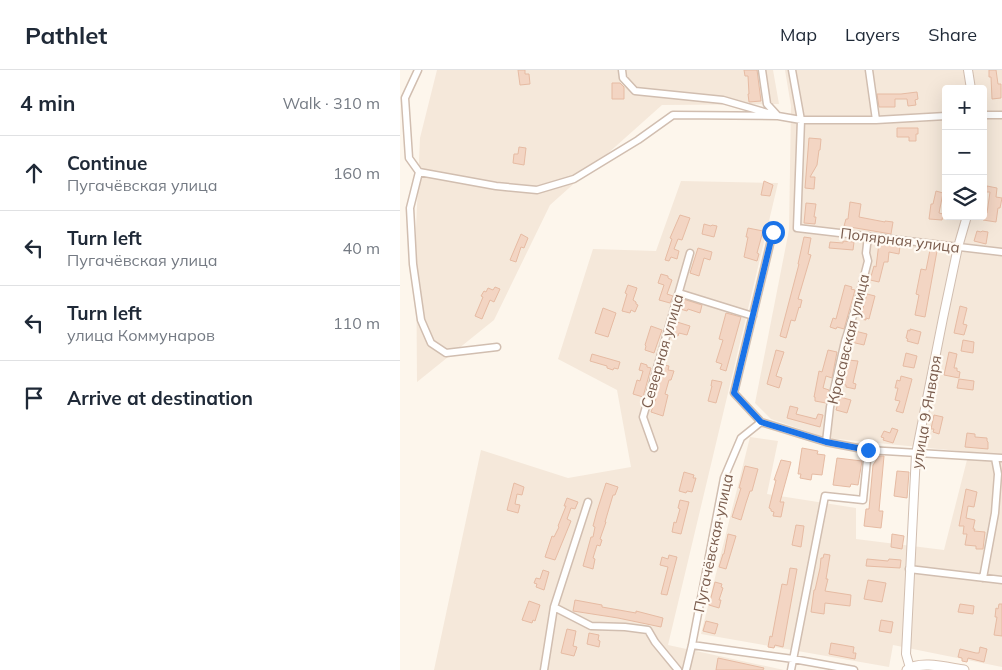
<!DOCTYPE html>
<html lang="en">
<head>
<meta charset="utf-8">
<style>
  body { margin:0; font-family:Mulish,sans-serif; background:#f2f2f3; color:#1f2937 }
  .controls { position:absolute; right:15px; top:15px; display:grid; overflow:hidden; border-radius:5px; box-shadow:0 5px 20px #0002 }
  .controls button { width:45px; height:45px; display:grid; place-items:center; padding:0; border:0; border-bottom:1px solid #e0e1e3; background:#fff; color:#1f2937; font:25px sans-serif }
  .stop { position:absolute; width:15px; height:15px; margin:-11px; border:4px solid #1a73e8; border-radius:50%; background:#fff }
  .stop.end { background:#1a73e8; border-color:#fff; box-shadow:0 1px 5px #0008 }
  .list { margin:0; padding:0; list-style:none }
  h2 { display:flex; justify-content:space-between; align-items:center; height:65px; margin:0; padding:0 20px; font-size:21px }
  h2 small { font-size:16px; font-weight:400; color:#747a83 }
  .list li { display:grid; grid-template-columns:32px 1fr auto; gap:15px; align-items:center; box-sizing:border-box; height:75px; padding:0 20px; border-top:1px solid #e0e1e3 }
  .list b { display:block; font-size:19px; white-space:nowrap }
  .list p { margin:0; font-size:16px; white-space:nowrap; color:#747a83 }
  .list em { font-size:16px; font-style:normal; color:#747a83 }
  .icon { flex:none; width:28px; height:28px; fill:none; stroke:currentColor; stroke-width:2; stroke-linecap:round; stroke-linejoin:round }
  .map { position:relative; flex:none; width:602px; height:600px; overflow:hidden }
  header { display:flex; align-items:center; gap:30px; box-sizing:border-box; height:70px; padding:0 25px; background:#fff; border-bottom:1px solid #e0e1e3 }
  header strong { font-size:24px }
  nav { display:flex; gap:28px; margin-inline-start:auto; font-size:18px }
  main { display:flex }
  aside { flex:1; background:#fff }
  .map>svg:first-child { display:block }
  .residential { fill:#f5e8da; fill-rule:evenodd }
  .building { fill:#f3d5c3; stroke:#e6bba3 }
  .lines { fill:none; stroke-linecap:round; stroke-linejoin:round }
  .minor-casing { stroke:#d1beb0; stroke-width:9 }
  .tertiary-casing { stroke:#d1beb0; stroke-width:10 }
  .secondary-casing { stroke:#d6c0b0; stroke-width:11 }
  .minor { stroke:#fff; stroke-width:6 }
  .tertiary { stroke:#fff; stroke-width:8 }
  .secondary { stroke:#fff; stroke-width:9 }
  .route { stroke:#1a73e8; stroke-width:6 }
  .labels { text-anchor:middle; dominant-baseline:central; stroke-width:4.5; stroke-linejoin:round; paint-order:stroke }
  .street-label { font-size:15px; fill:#7a5c4d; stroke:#fffaf3 }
</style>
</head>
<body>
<header>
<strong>Pathlet</strong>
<nav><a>Map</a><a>Layers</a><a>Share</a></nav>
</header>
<main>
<aside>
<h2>4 min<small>Walk · 310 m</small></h2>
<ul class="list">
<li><svg class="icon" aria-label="ahead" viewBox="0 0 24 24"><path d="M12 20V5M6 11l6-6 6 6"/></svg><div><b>Continue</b><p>Пугачёвская улица</p></div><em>160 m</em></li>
<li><svg class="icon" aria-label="left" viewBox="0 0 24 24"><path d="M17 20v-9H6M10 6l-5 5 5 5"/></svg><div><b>Turn left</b><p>Пугачёвская улица</p></div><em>40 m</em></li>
<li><svg class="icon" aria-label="left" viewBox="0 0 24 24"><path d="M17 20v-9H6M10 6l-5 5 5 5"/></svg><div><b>Turn left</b><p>улица Коммунаров</p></div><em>110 m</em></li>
<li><svg class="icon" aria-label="arrive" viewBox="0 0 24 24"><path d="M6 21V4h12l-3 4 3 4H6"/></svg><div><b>Arrive at destination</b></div></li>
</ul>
</aside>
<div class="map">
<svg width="602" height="600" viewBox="0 0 602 600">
  <rect width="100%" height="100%" fill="#fdf6ec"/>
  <!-- residential -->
  <path class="residential" d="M37,0H373L379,34L262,35L150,135L94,250L17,312L16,159L20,68Z
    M385,0H602V597L493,575L489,597L301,564L350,367L378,371L367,424L456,438V469L544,480L569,382L427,368L371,349L355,333L389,160L391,36ZM546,19H583V146H546Z
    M281,111L378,113L268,575L384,600H34L81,380L168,408L231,397L217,320L158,289L193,179L256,181Z"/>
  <!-- building -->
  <path class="building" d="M118,0H125V4H129L130,14L120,15Z
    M344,0H357L361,31L349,32L348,24H349L348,6H345Z
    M589,0H596L598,14H601V28L592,29L591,7H589Z
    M212,13H220L224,17V29H212Z
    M517,22L518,29L515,30L516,35L508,36L507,29H495V37H479L477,24H501Z
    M497,58H518V64H516V71H509V67H497Z
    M409,68L421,69L420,80H419L417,95L410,107H415L414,119L405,118Z
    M119,77L126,78L124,95L113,93L114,84H118Z
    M364,111L373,115L370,126L361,125Z
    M587,116L597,118L596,127L602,128L600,138H598L596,152L583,150V142L587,143L590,122H586Z
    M536,121L543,123L539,143L543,144L542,150L529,149L531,134H533Z
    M450,132L461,134L459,147L485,152V151L493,152L491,164L444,156L446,149H448Z
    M406,133L416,134L414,147H416L415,154L404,153Z
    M280,145L290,148L282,170L278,169L274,179L279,181L277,189L271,187L269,191L265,190L272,169L270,168Z
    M304,154L311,156L312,155L317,156L314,167L302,164Z
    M348,158L363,161L357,183L359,184L357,191L344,187L348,167H346Z
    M577,161L581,162L582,161L588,162L586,174L574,171Z
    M121,164L128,168L124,178L121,177L116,192L110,190Z
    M404,167L411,168L408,184L411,185L398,229L402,230L400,238L399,237L395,251L391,250L386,268L380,266L399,194H398Z
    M443,171L454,172L453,180L429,178L430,172L443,173Z
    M479,173L500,176L499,184L489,182L488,192H484L479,212L470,210L474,196L476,197Z
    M298,178L312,182L310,190L304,188L299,206L290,203Z
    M530,180L537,181L525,247L515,245L519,225L516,224L521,199L526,200Z
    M261,204L268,206V208L272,210L267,224L273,226L270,233L259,230L264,215L258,213Z
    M228,215L237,218L233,230L236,232V234L238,235L235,242L231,240L230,243L222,241L227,224L225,223Z
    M445,215L452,217L451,219L455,220L444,259L437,257L436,259L430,257L433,248L436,249Z
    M95,217L100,219L94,232L90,230L82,249L75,246L83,227L81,226L84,221L86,222L88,218L93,220Z
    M467,224L475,226L469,249L466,248V250L460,249Z
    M283,229L302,235L300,243L288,239L287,241L280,239Z
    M560,236L567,238L563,254L567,255L564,265L554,263Z
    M203,238L216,243L208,267L195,263Z
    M326,243L341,247L326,301L320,299L322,294L316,292L323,270L319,269Z
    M277,252L290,256L287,265L279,263L278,266L273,264Z
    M251,256L262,260L254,283L245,280L246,276L245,275Z
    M510,259L521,262L518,274L507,271L508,269L506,268L508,260L510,261Z
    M455,261L467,264L464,275L451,272Z
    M563,270L574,272L573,283L561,281Z
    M376,280L384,282L376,306L382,308L379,318L367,314Z
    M428,280L437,282L432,308L426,306L423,318L429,320L426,333L415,331V327H414L419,301L422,302Z
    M549,282L557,284L554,298H557V301L560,302L559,308L544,305Z
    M506,283L517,286L514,298L503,296Z
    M192,284L220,292L218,299L214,298L213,300L207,298V296L190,291Z
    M448,290L458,291L453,313L456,314L455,319L446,317V315L442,314L444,307H445Z
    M241,293L247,295V297L251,298L243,327L233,324L237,310L240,311L243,301L239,300Z
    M264,295L269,296L268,300L274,301L271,310H269L265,324L268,325L263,346L251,342L256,329L254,328Z
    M501,306L512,309L503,343L496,341L500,331L495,330L498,318H495L497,310L500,311Z
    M559,309L574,311L573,320L557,318Z
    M312,310L322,312L316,333L308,331L312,316H311Z
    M440,327L451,330L447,343L436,340Z
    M390,336L398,338L396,344L416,349L418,344L423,345L420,357L387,348Z
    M534,345L543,347L539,364L533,362L534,359H531Z
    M492,358L498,360L493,373L483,370L484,368L481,367L484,361L490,363Z
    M567,363L575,364V367L587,368V371L588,372V379L565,377Z
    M402,378L418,381L417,384L425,385L422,405L412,404L411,410L400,408L401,404H398Z
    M479,386H484L479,441H483L481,458L464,456L466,439H469L473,395Z
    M437,388L462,391L458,415L451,414L450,417L433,415Z
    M381,390L391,392L380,432H384L381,447L373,446L374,442L371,441V439L369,438L376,410H374Z
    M345,396L358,399L352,421H350L346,433L341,450L332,447L341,418H339Z
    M497,401L509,402L507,428L494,426Z
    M284,402L294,405L293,408H296L292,422L287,421L286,423L279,421Z
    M114,413L124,417L122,425L117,424L115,434L120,435L118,443L107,440Z
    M206,413L218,417L215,425H213L205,452H206L200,469L202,470L200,476L197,475L193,488L195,489L193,499L183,496L191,467H193L195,457L193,456L197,441Z
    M566,419L577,422L574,437L568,436L566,448L575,450L573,459H575L574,461L585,462L583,479H576V476L565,475L567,464H563L564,456H559Z
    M167,428L178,432L175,439L171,438L167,449L171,451L155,490L145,487L152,466L154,467L159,457L158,456L166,436H164Z
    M280,430L289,432L281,464L272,462L274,452L276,453L280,439L278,438Z
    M396,455L404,456L401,477L392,475Z
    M328,464L336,466L326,499L319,497L323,484H324Z
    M492,464L504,466L502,479L491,477Z
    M424,484L430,485L426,509H428L425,521L451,525L450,536L425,533L424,544L411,542L414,520H415L420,498L421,488H423Z
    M269,485L277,487L267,525L261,524L268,497L260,495L262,487L268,489Z
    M467,489L488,491L489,489L501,490L500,498L466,496Z
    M390,498L397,499L383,577L375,575L374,578L368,577L370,566L372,567L382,514L387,515Z
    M143,500L149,502L144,520L136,517L137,514L134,513L136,508L140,509Z
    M468,510L486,513L482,532L464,529Z
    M315,512L322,514L321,517L323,518L319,530H321L319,538L309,535Z
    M175,530L202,535V537L236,543V541L263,548L261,557L218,548L173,541Z
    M129,531L140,535L135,551L133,550L132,553L122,550Z
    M560,534L574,536L573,544L558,542Z
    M599,534H602V566L594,565L597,547H595L596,538L598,539Z
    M481,550L493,552L491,563L479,561Z
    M306,551L318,554L315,564L303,561Z
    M167,559L176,561L173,576L177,577L174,586L161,583Z
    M189,563L199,565L198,570L200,571L199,577L187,574Z
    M431,573L454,577L453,583H456L455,589L429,584Z
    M580,577L587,579L584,592L568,588L567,592L562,591V588L558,587L560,579L576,583H579Z
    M318,588L364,598L363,600H316Z"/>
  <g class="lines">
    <defs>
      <path id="minor" d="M18,0L5,28L9,88L19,102L96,116L137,120L174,109L238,70L273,45L378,46
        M222,0L223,8L235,21L323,30L378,46L401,50H476L546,46
        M362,0L367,34L377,45
        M392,0L401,50L397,158L602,182
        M469,0L476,50
        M583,45H602
        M19,102L10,138L13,194L21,250L31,273L46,283L97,277
        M373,162L334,323L361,352L426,372L468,380L602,388
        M279,223L353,246
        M426,372L430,337L445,271L458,230L468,191L466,183L468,166
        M254,378L243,347L290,183
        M509,499L602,510
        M583,508L595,443L598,404L595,388
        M154,537L191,556L225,557L248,560L255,572L278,600
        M292,575L393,589L454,600
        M144,600L154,537L188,432
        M286,600L292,575L324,408L341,368L361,352
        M391,600L425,426L463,430L468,380"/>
      <path id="tertiary" d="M568,0L571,19
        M510,598L506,584L516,384L543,248L558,177L567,146"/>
      <path id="secondary" d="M507,600C520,590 549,598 564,600"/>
    </defs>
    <!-- minor casing -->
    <use href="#minor" class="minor-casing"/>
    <!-- tertiary casing -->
    <use href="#tertiary" class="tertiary-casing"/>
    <!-- secondary casing -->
    <use href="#secondary" class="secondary-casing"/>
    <!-- minor -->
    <use href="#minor" class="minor"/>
    <!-- tertiary -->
    <use href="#tertiary" class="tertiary"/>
    <!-- secondary -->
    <use href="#secondary" class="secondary"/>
  </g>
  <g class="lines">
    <!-- route -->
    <path class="route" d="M373,162L334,323L361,352L426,372L468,380"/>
  </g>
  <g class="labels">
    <!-- street labels -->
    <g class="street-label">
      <text transform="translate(500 170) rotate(7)">Полярная улица</text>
      <text transform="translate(448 269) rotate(-76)">Красавская улица</text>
      <text transform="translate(262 281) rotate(-74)">Северная улица</text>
      <text transform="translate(526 342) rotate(-80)">улица 9 Января</text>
      <text transform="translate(313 473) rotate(-78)">Пугачёвская улица</text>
    </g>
  </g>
</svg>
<div class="controls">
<button>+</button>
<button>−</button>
<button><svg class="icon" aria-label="layers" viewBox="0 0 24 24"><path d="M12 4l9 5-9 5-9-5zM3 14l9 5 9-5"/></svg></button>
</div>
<div class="stop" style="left:373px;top:162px"></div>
<div class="stop end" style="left:468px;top:380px"></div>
</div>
</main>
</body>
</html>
